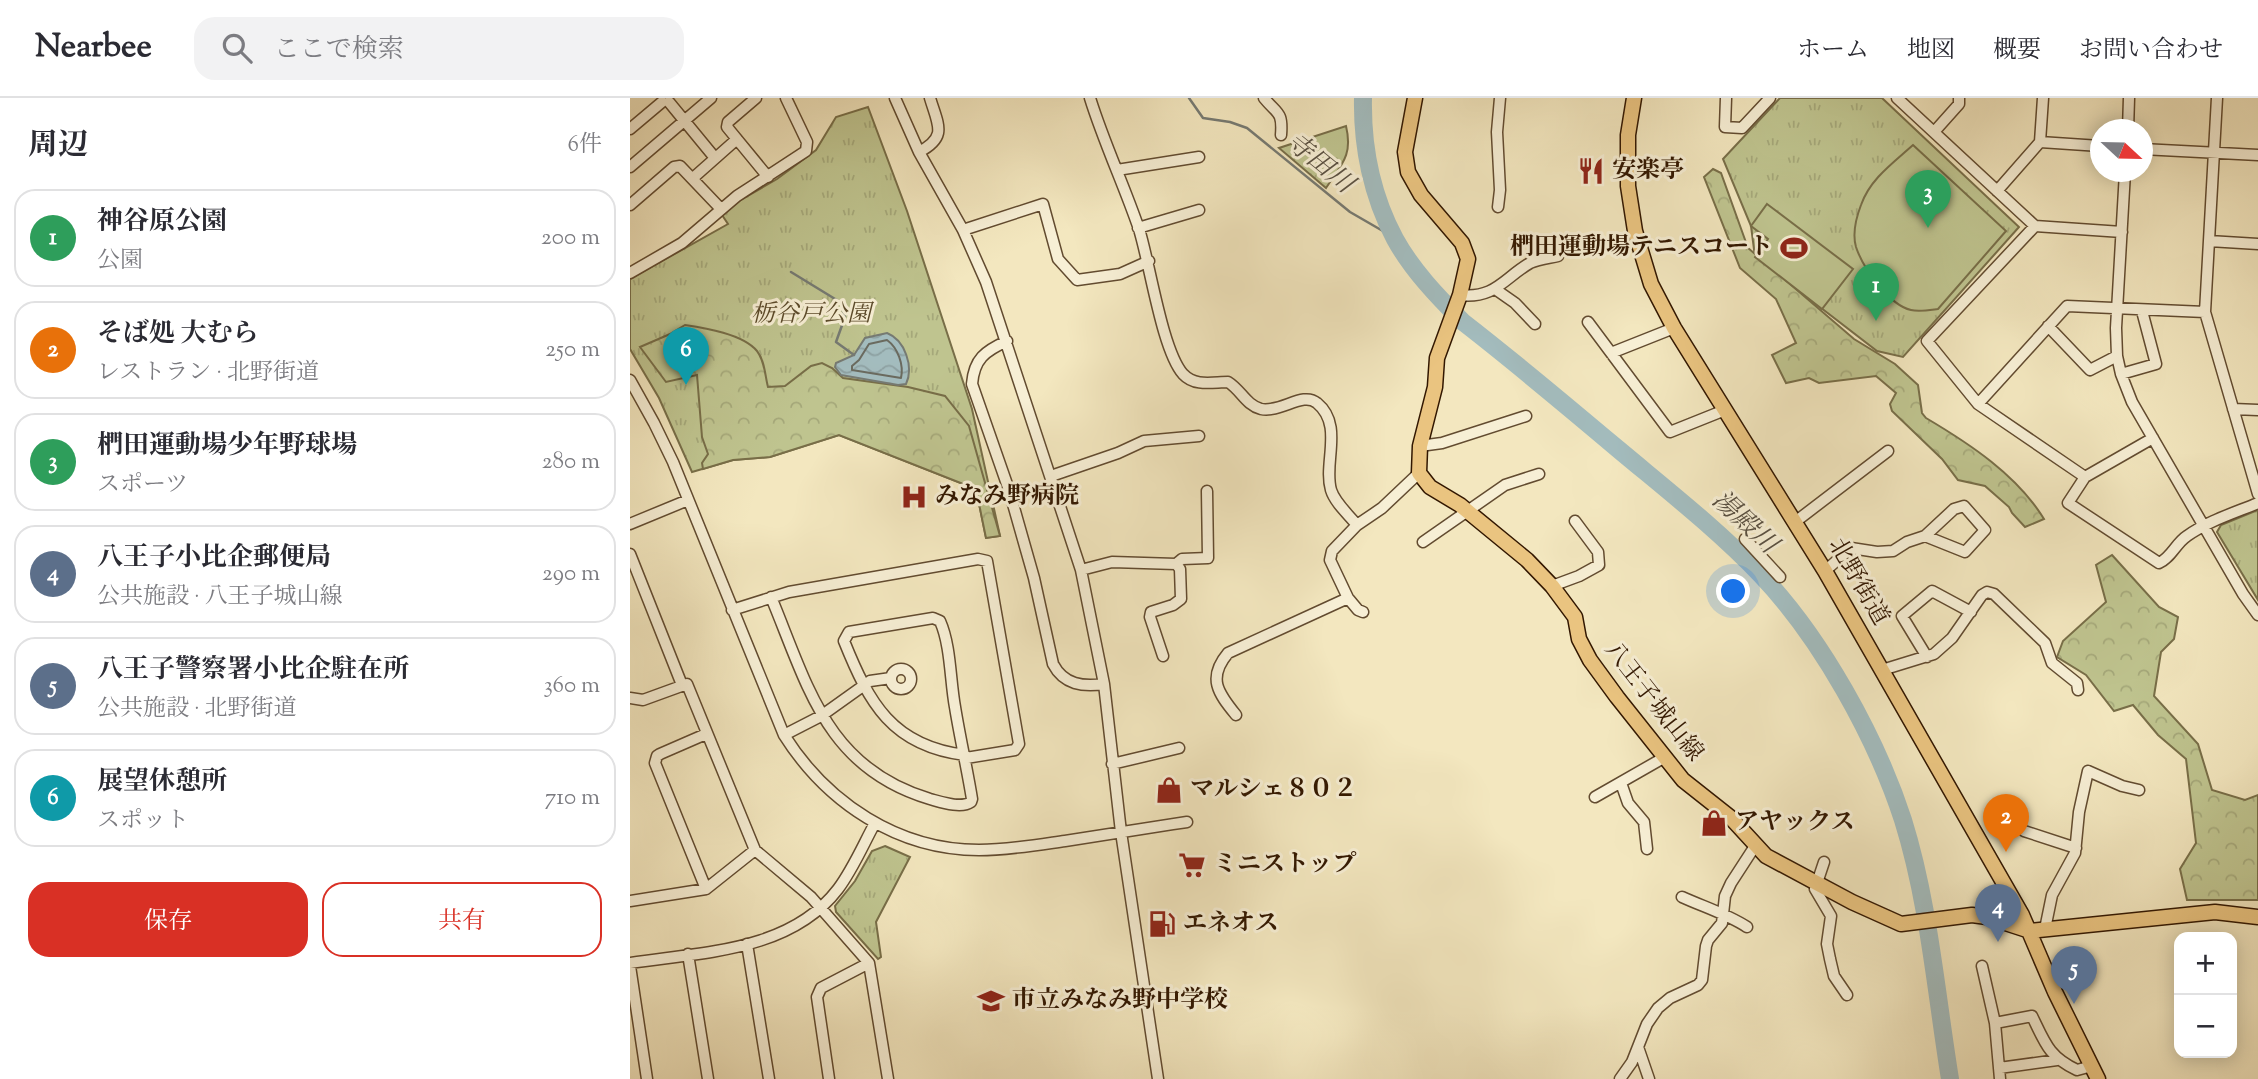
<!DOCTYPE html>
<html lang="ja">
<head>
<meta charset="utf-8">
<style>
  body { margin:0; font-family:"Sorts Mill Goudy","Noto Serif JP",serif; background:#f2f2f3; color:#2b2b33 }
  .controls { position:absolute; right:21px; bottom:21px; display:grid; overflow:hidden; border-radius:14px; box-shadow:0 4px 18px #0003 }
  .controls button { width:63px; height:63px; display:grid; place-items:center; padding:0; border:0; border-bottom:2px solid #e1e1e2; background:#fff; color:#2b2b33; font:35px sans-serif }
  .compass { position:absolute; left:1460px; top:21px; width:63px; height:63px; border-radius:50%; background:#fff; box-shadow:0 4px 18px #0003; rotate:112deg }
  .you { position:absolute; left:1104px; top:494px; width:24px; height:24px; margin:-18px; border:5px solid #fff; border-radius:50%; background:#1a73e8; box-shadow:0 0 0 10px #1a73e833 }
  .badge { display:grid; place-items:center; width:46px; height:46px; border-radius:50%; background:#d93025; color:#fff; font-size:23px; font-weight:700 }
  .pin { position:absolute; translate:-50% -58px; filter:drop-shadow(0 2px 4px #0008) }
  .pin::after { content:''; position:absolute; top:37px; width:24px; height:21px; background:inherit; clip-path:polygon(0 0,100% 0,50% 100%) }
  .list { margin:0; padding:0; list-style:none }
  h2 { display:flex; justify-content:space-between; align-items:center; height:91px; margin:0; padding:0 28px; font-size:30px }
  h2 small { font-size:23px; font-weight:400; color:#7c7c81 }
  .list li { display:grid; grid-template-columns:46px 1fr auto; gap:21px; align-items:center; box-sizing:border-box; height:98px; margin:0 14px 14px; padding:0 14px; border:2px solid #e1e1e2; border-radius:21px }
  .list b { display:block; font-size:26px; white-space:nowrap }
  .list p { margin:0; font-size:23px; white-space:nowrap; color:#7c7c81 }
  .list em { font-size:23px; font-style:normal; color:#7c7c81 }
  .actions { display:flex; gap:14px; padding:21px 28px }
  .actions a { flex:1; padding:16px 0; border:2px solid #d93025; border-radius:21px; text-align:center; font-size:24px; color:#d93025 }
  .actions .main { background:#d93025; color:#fff }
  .icon { flex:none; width:38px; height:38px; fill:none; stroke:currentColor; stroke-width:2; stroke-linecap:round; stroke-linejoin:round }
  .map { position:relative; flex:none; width:1628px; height:981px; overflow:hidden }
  header { display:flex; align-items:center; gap:42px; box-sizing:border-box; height:98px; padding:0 35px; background:#fff; border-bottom:2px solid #e1e1e2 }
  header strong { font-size:33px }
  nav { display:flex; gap:38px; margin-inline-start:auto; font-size:24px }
  .search { width:490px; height:63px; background:#f2f2f3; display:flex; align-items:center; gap:18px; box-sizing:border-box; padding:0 24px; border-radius:21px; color:#7c7c81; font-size:26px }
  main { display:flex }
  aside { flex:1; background:#fff }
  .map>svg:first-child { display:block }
  .grass { fill:url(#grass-tufts); stroke:#786e48; stroke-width:2 }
  .forest { fill:url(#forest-crowns); stroke:#786e48; stroke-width:2 }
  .garden { fill:#bfc48f; stroke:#786e48; stroke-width:2 }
  .water { fill:url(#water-waves); stroke:#767a72; stroke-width:2 }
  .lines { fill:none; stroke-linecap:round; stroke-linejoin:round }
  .shore { stroke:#6a6a5f; stroke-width:2 }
  .stream { stroke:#767a72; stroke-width:2.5 }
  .river { stroke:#a3bcbe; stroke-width:18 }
  .minor-casing { stroke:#624b30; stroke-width:13 }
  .major-casing { stroke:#321700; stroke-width:17 }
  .minor { stroke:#f7efd5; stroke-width:10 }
  .major { stroke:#eac480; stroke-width:14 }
  .labels { text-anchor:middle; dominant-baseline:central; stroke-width:6; stroke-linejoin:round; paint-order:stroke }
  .poi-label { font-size:24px; font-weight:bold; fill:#321700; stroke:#f7efd5; text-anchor:start }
  .park-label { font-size:24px; font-style:italic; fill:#5c4b2b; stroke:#f7efd5 }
  .street-label { font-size:24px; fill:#321700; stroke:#f7efd5 }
  .water-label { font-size:26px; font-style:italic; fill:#5a5142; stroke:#f7efd5 }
</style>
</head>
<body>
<header>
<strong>Nearbee</strong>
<div class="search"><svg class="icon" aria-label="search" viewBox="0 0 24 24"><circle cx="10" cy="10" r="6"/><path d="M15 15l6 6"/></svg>ここで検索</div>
<nav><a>ホーム</a><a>地図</a><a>概要</a><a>お問い合わせ</a></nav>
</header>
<main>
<aside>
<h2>周辺<small>6件</small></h2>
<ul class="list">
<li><span class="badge" style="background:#2e9e5b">1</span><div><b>神谷原公園</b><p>公園</p></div><em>200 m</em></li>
<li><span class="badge" style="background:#e8710a">2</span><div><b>そば処 大むら</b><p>レストラン · 北野街道</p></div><em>250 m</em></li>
<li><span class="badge" style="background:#2e9e5b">3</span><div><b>椚田運動場少年野球場</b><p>スポーツ</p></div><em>280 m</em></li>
<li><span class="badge" style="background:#5c6f8a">4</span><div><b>八王子小比企郵便局</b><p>公共施設 · 八王子城山線</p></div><em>290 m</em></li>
<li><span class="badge" style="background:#5c6f8a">5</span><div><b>八王子警察署小比企駐在所</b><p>公共施設 · 北野街道</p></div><em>360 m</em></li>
<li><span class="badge" style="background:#0f9aa8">6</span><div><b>展望休憩所</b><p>スポット</p></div><em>710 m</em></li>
</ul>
<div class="actions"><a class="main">保存</a><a>共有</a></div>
</aside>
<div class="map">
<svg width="1628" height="981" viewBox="0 0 1628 981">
  <defs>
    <pattern id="grass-tufts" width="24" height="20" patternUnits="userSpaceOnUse" patternTransform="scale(1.75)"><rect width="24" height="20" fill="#bfc48f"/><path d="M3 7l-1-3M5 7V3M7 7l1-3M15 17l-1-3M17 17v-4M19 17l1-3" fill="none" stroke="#a5a87a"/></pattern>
    <pattern id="forest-crowns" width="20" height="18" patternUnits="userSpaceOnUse" patternTransform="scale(1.75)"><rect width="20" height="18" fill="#bfc48f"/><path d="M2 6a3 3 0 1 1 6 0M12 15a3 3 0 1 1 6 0" fill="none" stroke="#a5a87a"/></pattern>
    <pattern id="water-waves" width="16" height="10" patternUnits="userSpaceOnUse" patternTransform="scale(1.75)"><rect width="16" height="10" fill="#a3bcbe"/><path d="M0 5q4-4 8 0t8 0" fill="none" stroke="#8da1a2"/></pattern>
  </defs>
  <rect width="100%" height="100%" fill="#f3e7bf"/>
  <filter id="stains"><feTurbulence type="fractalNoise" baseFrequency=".00286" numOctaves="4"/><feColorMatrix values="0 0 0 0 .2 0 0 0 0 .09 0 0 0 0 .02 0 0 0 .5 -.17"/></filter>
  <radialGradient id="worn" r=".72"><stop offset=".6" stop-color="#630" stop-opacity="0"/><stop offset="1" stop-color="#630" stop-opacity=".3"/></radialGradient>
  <!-- grass -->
  <path class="grass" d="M1150,0H1252L1389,129L1273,259L1247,253L1125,159L1121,128L1093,61Z
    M238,9L277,113L342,311L370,438L356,440L346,391L209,337L140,359L103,362L62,374L29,300L0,251V181L98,126L92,117L109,103L147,81L186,52L206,19Z
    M716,28C723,57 712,66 696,90L649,50Z
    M1628,412V502L1587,434L1591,427Z
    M255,748L280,759L246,824L251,859L248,861L206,814L205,808L225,783L242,753Z"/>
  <!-- forest -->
  <path class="forest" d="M1083,71L1091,75L1118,150L1224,241L1265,266L1288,287L1292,315L1296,320C1340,346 1387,377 1414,421L1395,429L1382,415L1379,409L1355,388L1328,382L1312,361L1262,313L1260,306L1266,295L1246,278L1189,285L1179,280L1156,285L1142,257L1166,245L1146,201L1110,170L1074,79Z
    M55,227C75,230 113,236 127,253C135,263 135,278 138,289L155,288L181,268L192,265L202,270L213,280L278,289L315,298L339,328L370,438L356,440L346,391L209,337L140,359L103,362L73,371L72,365L78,356L72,339L67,277L36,284L10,249L40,236Z
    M1482,457L1529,509L1548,519L1544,541L1531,554L1524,598L1568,646L1582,692L1615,702L1628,697V802H1557L1550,771L1566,745L1556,661L1528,637L1503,607L1484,613L1456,577L1427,559L1433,543L1476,504L1466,467Z"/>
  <!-- garden -->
  <path class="garden" d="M1283,47L1376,133L1308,211C1300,212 1289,214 1281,212C1259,207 1233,170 1226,149C1222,135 1226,120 1231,107C1240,81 1263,65 1283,47Z
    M1137,106L1223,171L1192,211L1125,159L1138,141L1121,128Z"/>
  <!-- water -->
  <path class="water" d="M257,235C275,242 284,269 276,286L268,287L211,277L205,269L206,265L224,257L235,240Z"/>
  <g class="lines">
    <!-- shore -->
    <path class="shore" d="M257,242C268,250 274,267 271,280L222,272V268L229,262L239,246Z"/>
    <!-- stream -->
    <path class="stream" d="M559,0L573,20L600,24L617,30L720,114L765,140
      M161,174L210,204L215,219L206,244L224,257"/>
    <!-- river -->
    <path class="river" d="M733,0C732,48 742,98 765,141C782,172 808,199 833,224C886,265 937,308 988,351C1037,392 1087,431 1131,477C1191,540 1246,639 1273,722C1299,805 1306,895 1320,981"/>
    <defs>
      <path id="minor" d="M126,0L98,24L97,29L138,79
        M265,0L289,54L333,132L356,184L451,472L474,586L491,734L528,981
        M460,0C474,45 494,87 509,131C520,166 532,252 553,276C565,289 583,284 598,284C611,292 616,307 631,311C651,315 673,293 687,305C714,327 693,365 701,392C705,405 719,417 727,427
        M634,0C647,16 653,13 651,37
        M1096,0L1095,29L1112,30L1140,0
        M1267,0L1405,128
        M1587,0L1575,214L1628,396
        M39,4L85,60
        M0,31L32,4
        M1498,32L1499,0
        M1304,34L1329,6V0
        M1410,44L1470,48
        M1512,51L1628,57
        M289,54C318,39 308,27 300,0
        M0,69L81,0
        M487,72L569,59
        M1495,74L1486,230L1487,258L1491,276L1502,304L1613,496L1628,517
        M63,80L107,41
        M1367,93L1410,44L1413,0
        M0,107L44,69L50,68L91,111
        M868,109L870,92L867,34L870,0
        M508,130L569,112
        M333,132L413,106L428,161L447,182L490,176L519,163
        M1492,134L1405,128L1297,243L1348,306L1455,379L1523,340
        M1579,143L1628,146
        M0,175L52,145L107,98L176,53L177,44L156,0
        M865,191L885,205L905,226
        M830,197C865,201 874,180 900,165C908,161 919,160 928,158
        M958,224L1040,334L1095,312
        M1418,228L1460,272L1487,258
        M377,243C355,253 344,261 342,286L379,392L404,480L423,566C434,587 453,589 474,586
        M981,255L1044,230
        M1491,276L1526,266L1512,213
        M0,282L24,325L43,364L154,637C197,705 268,752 349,752C378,752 407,747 435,743C475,737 516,730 557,724
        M1348,306L1437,208L1575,214
        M1603,311L1628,312
        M790,348L812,345L896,318
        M421,378L488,355L514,343L569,338
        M1455,379L1438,405L1529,465C1541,460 1546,445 1557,438C1578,423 1604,415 1628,405
        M1165,424L1258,353
        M0,426L58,402
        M1115,441L1150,479
        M793,444L875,387L909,376
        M0,456L52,587
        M451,472L482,464L546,466L552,461L578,460L577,393
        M1195,473L1221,450L1247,454L1263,453L1277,444L1295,438L1335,454L1355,432L1334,408L1324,411L1295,438
        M922,488L949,478L969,467L968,454L945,423
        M141,499C178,588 196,670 300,701C311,704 331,711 341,704L342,701C337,670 330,640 325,609C320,582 321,548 310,523L303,520L219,534L214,543C239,605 262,648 335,657
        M102,512L159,494L348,461L357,463L389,646L385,652L336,660
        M733,514L728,512L718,500L700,462L702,453L727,427L752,410L789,375
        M533,558L520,519L521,514L543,507L551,501L550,471L546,466
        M1297,559L1272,518L1302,493L1341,514
        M261 581a10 10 0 1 1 20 0a10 10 0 1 1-20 0Z
        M1252,572L1304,556L1322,540L1352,497L1357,494L1364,496L1415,545L1422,565L1447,585L1448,592
        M0,600L13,602L57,586L125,752L181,799L239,865L258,981
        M606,617C588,595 577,580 598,555L718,500
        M154,637L191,618L240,583L261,580
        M482,666L549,650
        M991,685L998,705L1014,724L1017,751
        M965,699L1035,659
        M1394,733L1446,750
        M1194,764L1185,791L1201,818L1197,846L1200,861L1204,878L1217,897
        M76,791L25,665L27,658L30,656L76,636
        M1052,799C1074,809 1097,816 1117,829
        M0,803L76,791L125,752
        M1415,831L1422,797L1445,755L1449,714L1458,673L1492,688L1509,692
        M117,846L139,981
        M58,856L78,981
        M0,865C71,854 160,854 208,791C223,771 233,747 245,725
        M0,868L17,981
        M1352,868L1365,925L1370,981
        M1365,925L1402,918C1415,945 1419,959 1447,972L1462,968
        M1008,949L1019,981
        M1369,970L1427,962
        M199,981L187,899L191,890L239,865
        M990,981L1002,964L1017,926L1028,910L1040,900L1068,887L1072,882L1076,848L1078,842L1092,825L1095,798L1101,785L1125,748"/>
      <path id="major" d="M785,0L775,54L778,74L791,97L832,145L838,161L830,197L807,260L805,289L790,348L789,375L800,389L830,407L897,462L922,488L945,519L949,541L960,562L987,599L1053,682L1101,720L1136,758L1222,804L1271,826L1342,817L1357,819L1400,833L1585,814L1628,819
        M1004,0L998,37V88L1005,133L1021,186L1044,230L1195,473L1392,817L1425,894L1468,981"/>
    </defs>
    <!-- minor casing -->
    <use href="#minor" class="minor-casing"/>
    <!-- major casing -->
    <use href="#major" class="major-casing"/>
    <!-- minor -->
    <use href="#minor" class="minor"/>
    <!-- major -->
    <use href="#major" class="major"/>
  </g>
  <!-- icons -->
  <defs>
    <symbol id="restaurant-bare" viewBox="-9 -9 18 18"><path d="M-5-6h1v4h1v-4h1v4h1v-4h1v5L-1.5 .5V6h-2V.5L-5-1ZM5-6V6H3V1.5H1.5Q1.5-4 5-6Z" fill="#8f2418" stroke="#f7efd5" stroke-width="2.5" paint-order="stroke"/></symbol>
    <symbol id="stadium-bare" viewBox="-9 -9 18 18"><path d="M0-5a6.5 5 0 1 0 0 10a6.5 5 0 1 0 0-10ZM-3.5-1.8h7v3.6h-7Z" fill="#8f2418" stroke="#f7efd5" stroke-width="2.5" paint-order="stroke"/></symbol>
    <symbol id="hospital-bare" viewBox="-9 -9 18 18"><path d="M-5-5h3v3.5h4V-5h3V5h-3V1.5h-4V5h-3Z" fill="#8f2418" stroke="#f7efd5" stroke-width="2.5" paint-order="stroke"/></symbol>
    <symbol id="shop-bare" viewBox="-9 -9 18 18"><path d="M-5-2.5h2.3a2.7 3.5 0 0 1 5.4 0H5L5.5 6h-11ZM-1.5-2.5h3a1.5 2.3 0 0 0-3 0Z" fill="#8f2418" stroke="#f7efd5" stroke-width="2.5" paint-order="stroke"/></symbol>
    <symbol id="supermarket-bare" viewBox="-9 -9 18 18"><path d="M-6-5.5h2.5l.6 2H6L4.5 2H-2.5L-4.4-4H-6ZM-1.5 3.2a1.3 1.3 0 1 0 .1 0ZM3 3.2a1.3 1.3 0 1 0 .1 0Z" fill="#8f2418" stroke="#f7efd5" stroke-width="2.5" paint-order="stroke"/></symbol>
    <symbol id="fuel-bare" viewBox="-9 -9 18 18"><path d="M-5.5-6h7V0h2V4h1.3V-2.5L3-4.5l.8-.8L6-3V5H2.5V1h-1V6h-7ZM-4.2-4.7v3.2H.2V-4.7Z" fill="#8f2418" stroke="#f7efd5" stroke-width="2.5" paint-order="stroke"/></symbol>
    <symbol id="school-bare" viewBox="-9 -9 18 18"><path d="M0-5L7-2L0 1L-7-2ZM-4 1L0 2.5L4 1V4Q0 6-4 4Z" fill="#8f2418" stroke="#f7efd5" stroke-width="2.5" paint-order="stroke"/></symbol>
  </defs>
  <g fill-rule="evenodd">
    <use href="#restaurant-bare" x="942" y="54" width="38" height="38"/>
    <use href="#stadium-bare" x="1145" y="131" width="38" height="38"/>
    <use href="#hospital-bare" x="265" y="380" width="38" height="38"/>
    <use href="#shop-bare" x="520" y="673" width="38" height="38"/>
    <use href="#shop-bare" x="1065" y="706" width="38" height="38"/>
    <use href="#supermarket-bare" x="543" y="748" width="38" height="38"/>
    <use href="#fuel-bare" x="513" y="807" width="38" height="38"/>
    <use href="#school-bare" x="342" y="884" width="38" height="38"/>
  </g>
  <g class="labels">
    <!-- poi labels -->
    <g class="poi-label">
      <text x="982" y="73">安楽亭</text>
      <text x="1143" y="150" text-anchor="end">椚田運動場テニスコート</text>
      <text x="305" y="399">みなみ野病院</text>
      <text x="560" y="692">マルシェ８０２</text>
      <text x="1105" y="725">アヤックス</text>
      <text x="583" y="767">ミニストップ</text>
      <text x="553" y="826">エネオス</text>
      <text x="382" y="903">市立みなみ野中学校</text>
    </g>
    <!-- park labels -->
    <g class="park-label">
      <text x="181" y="217">栃谷戸公園</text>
    </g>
    <!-- street labels -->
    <g class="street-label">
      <text transform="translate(1228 484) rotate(60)">北野街道</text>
      <text transform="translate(1023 604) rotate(52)">八王子城山線</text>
    </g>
    <!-- water labels -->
    <g class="water-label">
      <text transform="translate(689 66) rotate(39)">寺田川</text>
      <text transform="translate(1114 425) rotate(43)">湯殿川</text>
    </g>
  </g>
  <rect width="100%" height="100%" filter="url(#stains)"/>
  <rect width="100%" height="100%" fill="url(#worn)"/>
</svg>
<div class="controls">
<button>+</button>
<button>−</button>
</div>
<svg class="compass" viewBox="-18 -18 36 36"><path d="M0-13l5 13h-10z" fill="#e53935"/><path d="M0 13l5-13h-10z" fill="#7c7c81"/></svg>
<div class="you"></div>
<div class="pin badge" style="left:1246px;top:223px;background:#2e9e5b">1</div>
<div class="pin badge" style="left:1376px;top:754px;background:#e8710a">2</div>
<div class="pin badge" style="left:1298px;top:130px;background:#2e9e5b">3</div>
<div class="pin badge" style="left:1368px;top:844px;background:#5c6f8a">4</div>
<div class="pin badge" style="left:1444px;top:906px;background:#5c6f8a">5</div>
<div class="pin badge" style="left:56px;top:287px;background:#0f9aa8">6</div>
</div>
</main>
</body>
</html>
